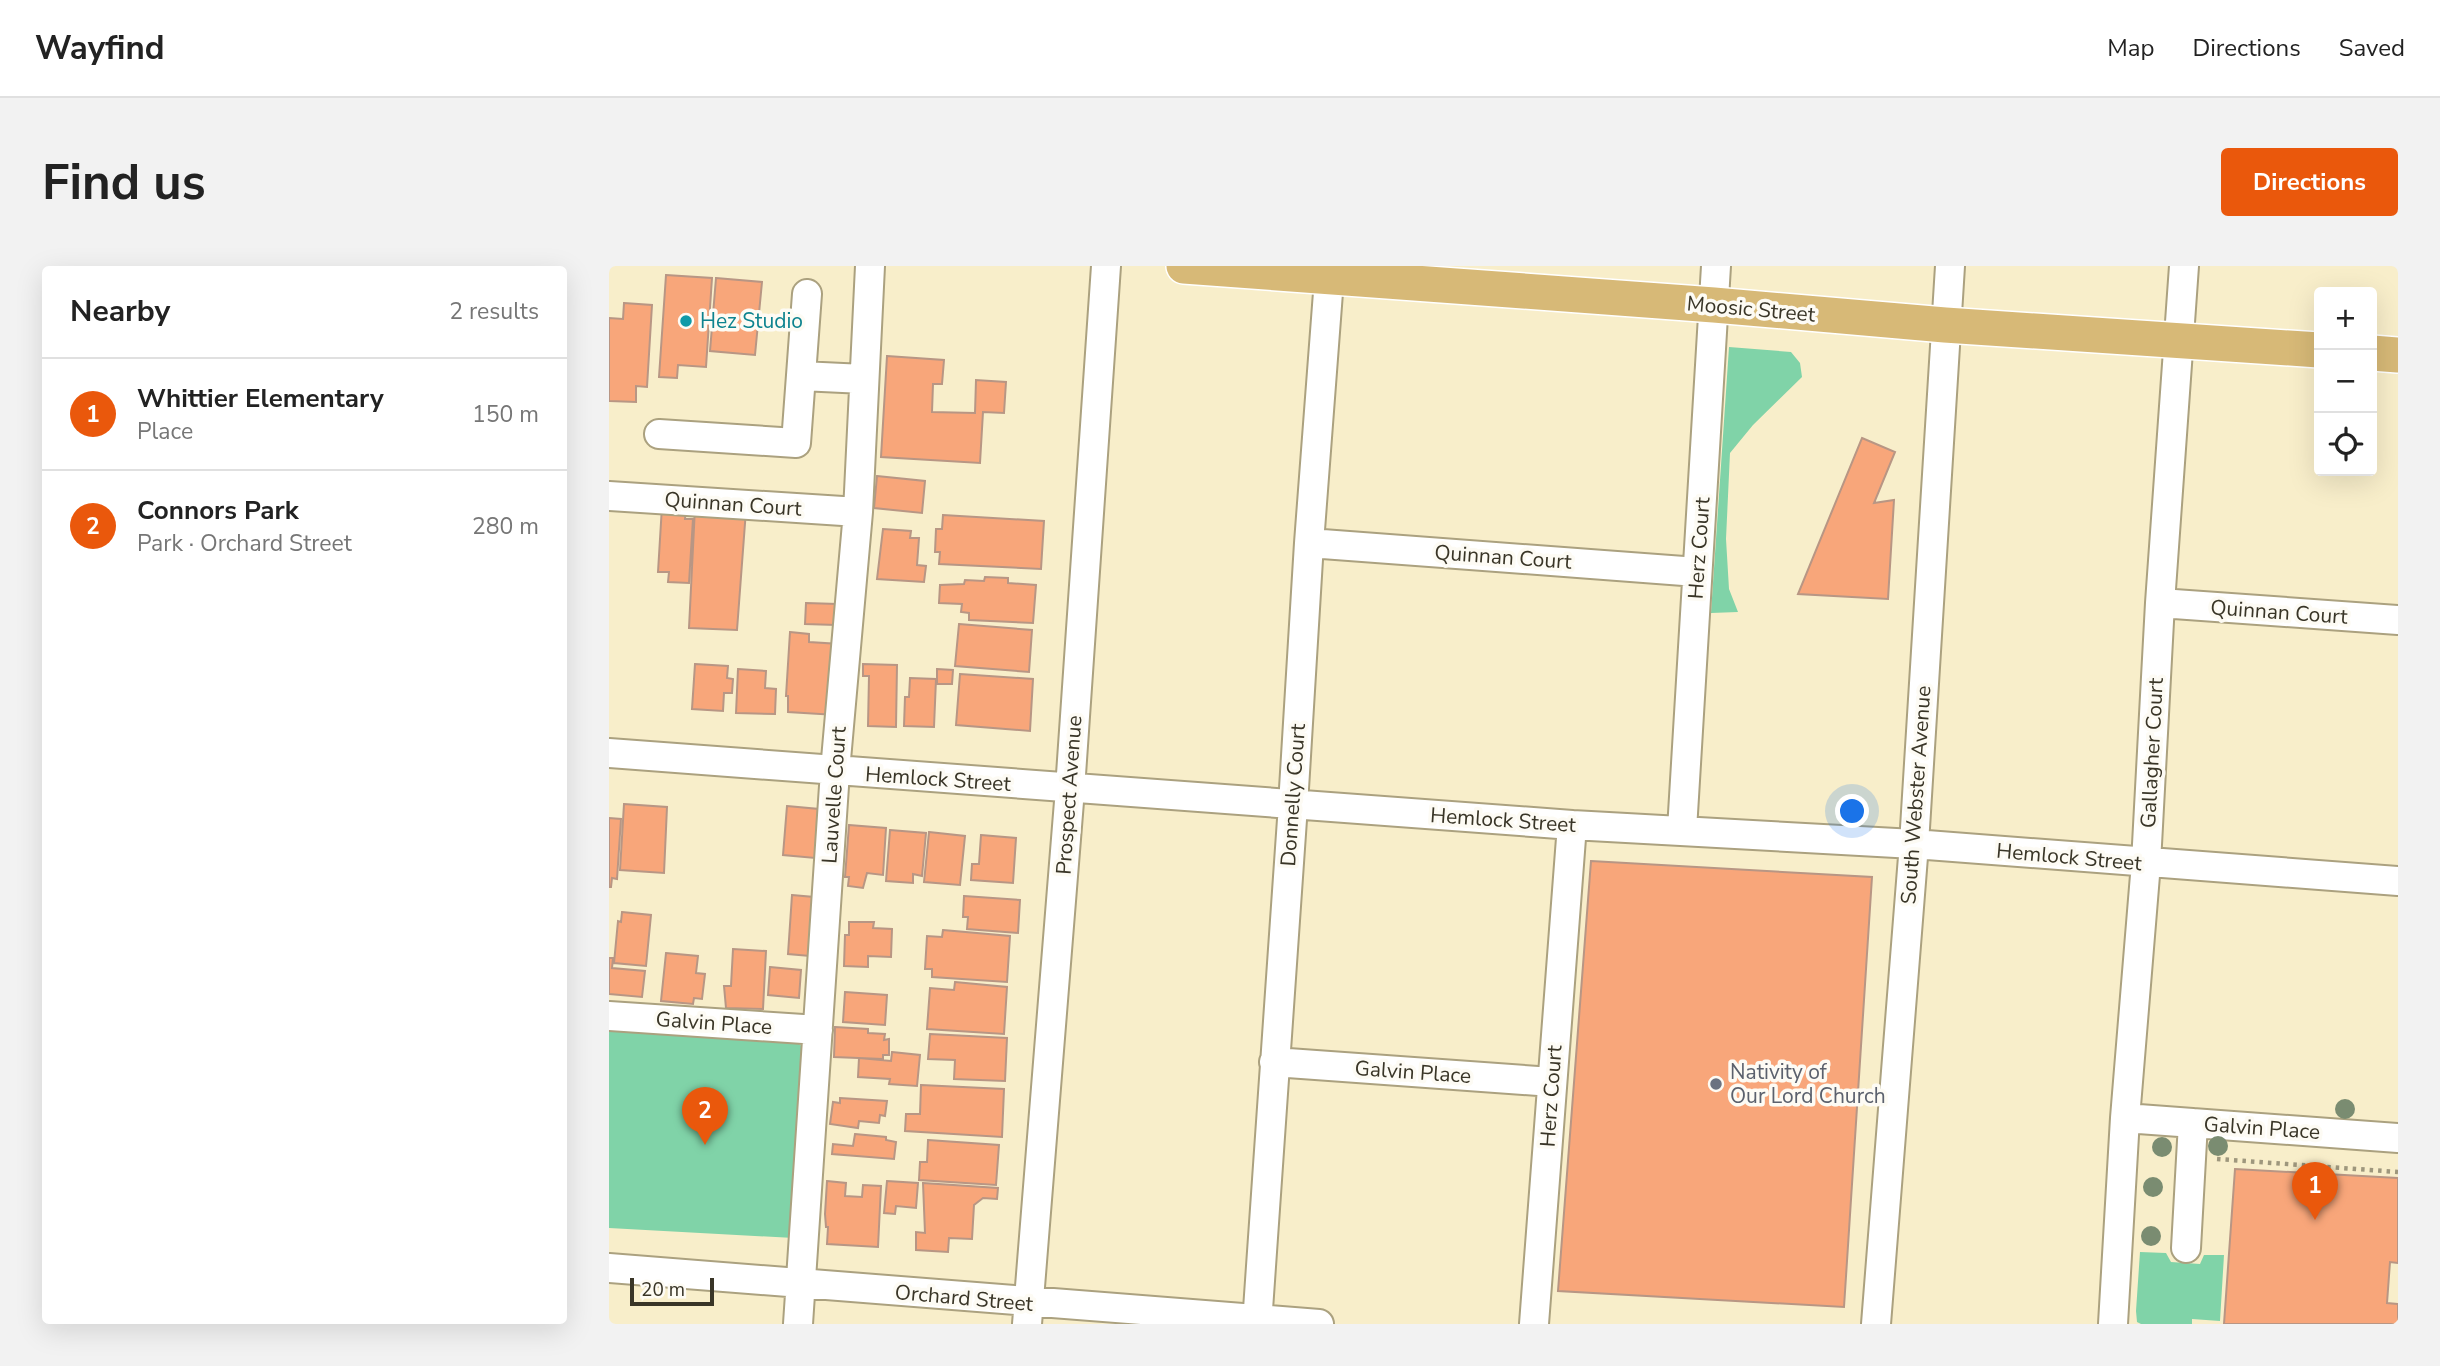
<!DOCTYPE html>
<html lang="en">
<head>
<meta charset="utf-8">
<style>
  body { margin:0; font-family:"Nunito Sans",sans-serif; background:#f2f2f2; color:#222 }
  .controls { position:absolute; right:21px; top:21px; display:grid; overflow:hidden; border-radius:7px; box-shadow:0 7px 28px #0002 }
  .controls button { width:63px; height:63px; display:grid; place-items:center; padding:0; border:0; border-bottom:2px solid #e0e0e0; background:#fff; color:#222; font:35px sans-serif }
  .scale { position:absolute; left:21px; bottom:18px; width:84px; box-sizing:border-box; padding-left:7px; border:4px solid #393527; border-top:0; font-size:19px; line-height:24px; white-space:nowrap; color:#393527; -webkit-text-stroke:5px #fdfbf4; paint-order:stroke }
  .you { position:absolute; left:1244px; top:546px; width:24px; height:24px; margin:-18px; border:5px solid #fff; border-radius:50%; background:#1a73e8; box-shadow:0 0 0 10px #1a73e833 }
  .badge { display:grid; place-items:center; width:46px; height:46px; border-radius:50%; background:#ea580c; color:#fff; font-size:23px; font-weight:700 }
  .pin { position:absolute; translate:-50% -58px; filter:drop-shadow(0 2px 4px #0008) }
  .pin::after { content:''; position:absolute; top:37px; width:24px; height:21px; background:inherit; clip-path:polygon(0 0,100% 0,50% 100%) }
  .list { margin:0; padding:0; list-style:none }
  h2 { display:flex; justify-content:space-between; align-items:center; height:91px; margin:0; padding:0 28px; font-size:30px }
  h2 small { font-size:23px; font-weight:400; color:#767676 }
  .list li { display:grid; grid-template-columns:46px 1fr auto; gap:21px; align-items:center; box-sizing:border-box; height:112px; padding:0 28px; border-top:2px solid #e0e0e0 }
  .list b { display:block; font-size:26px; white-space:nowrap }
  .list p { margin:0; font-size:23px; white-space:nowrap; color:#767676 }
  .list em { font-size:23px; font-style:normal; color:#767676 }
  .icon { flex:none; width:38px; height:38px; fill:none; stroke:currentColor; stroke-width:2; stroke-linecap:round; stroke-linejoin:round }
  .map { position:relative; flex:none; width:1789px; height:1058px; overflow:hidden; border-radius:7px }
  header { display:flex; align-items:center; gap:42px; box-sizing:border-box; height:98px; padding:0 35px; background:#fff; border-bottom:2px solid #e0e0e0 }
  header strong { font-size:33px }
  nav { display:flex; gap:38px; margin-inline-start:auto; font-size:24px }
  .intro { display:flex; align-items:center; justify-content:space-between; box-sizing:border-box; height:168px; padding:0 42px }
  h1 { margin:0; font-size:49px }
  .button { padding:18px 32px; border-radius:7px; background:#ea580c; color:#fff; font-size:24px; font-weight:700 }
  main { display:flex; gap:42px; padding:0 42px }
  aside { flex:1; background:#fff; border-radius:7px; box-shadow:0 7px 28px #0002 }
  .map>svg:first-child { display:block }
  .green { fill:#80d3a8 }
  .building { fill:#f8a67a; stroke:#b89684; stroke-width:2 }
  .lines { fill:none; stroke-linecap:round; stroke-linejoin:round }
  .minor-casing { stroke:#aba17f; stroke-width:32 }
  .major-casing { stroke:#fff; stroke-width:38 }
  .path { stroke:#9e977d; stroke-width:4.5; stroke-dasharray:3.5 5; stroke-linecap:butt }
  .minor { stroke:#fff; stroke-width:28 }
  .major { stroke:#d7b977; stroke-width:35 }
  .tree { fill:#7a8c71 }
  .culture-dot { fill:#0f9aa8; stroke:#fdfbf4; stroke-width:2.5 }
  .worship-dot { fill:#6b7280; stroke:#fdfbf4; stroke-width:2.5 }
  .labels { text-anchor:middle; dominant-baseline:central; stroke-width:7; stroke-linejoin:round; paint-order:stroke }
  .street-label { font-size:21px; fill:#393527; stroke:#fdfbf4 }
  .culture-label { font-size:21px; fill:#0d838f; stroke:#fdfbf4; text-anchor:start }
  .worship-label { font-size:21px; fill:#5b616d; stroke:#fdfbf4; text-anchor:start }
</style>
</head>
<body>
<header>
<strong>Wayfind</strong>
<nav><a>Map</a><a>Directions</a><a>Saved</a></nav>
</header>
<div class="intro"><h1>Find us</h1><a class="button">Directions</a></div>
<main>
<aside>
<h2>Nearby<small>2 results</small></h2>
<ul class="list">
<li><span class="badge">1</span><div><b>Whittier Elementary</b><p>Place</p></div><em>150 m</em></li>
<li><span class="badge">2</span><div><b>Connors Park</b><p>Park · Orchard Street</p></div><em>280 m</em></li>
</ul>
</aside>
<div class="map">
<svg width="1789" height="1058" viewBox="0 0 1789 1058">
  <rect width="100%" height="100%" fill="#f8eeca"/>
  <!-- green -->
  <path class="green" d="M1120,81L1182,86L1191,97L1193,111L1144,159L1121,187L1117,273L1120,323L1129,346L1102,347Z
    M0,756L178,769L194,781L185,972L0,962Z
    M1531,986L1557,987L1562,996L1591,998L1595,989H1615L1611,1055L1583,1053V1058H1532L1528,1056L1527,1045Z"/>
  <!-- building -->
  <path class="building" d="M57,9L103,12L97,101L69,99L68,112L50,111Z
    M107,12L153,16L146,89L101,85Z
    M15,37L43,39L38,121L27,120V136L0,135V52L14,53Z
    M278,90L335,94L333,118H324L323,146L366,147L367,114L397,116L395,147L374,146L371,197L272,191Z
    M1253,172L1286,186L1265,237L1285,234L1279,333L1189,328Z
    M268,210L316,215L313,247L265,242Z
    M53,240L77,242L76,253H84L80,317L59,316L60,306H49Z
    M86,241L137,244L128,364L80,362Z
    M334,249L435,255L432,303L330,298L331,286H326L327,263H333Z
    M274,263L302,265L301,272H310L308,299L317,300L315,316L268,313Z
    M376,311L399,312V317L427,319L424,357L360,354V347L352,346L353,338L330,337L331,319L355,318L356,314L375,315Z
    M197,337L228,338L227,359L196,358Z
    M350,358L423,364L420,406L346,400Z
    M181,366L200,368V376L231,378L227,449L179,446V430H177Z
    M86,398L119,400L118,412L124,413L123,427H115L114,445L83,443Z
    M254,398L288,399L287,461L259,460L260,410H254Z
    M129,403L157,405L156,422L167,423L166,448L127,447Z
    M328,403L344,404L343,418H328Z
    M351,408L424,413L421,465L347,459Z
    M301,412L327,413L325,461L295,460L296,431H300Z
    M15,538L58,541L55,607L11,604Z
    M178,540L210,543L206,592L174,589Z
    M0,552L12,553L8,613L3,612L2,621H0Z
    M240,559L277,562L274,609L258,607L254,622L239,620L240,611H236Z
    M281,564L317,567L313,610L304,608V617L277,615Z
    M320,566L356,570L351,619L315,616Z
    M372,569L407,572L404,617L362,614L363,598H370Z
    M982,595L1263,611L1235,1041L949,1025Z
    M183,629L205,631L212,691L179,688Z
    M355,630L411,634L409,667L358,663L359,651H354Z
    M13,646L42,649L37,700L5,697L9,655L12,656Z
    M240,656H265L264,662L283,663L282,691L259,690V701L235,700L236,669H240Z
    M334,664L401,670L398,716L323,711V703H316L318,670L333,671Z
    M124,683L157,685L154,743L117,742L115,720H122Z
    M57,687L89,690L87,707L96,708L93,733L85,732L84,738L52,735Z
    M0,692H4L3,702L36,705L33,731L0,728Z
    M161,701L192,704L190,732L159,729Z
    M346,716L398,721L395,768L318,763L321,722L345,724Z
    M236,726L278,729L276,759L234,756Z
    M226,761L259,763V767L276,768L275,774L280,773V789H274V793L225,791Z
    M321,768L398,772L396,815L345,813L346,794L319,793Z
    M283,786L311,789L308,820L280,818L281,813L249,811L250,792L282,795Z
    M312,819L395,823L393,871L296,865L297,848H311Z
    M231,832L278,835L276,850L271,849L270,857L250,855L249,862L221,858L224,836L231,837Z
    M246,868L277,871V874L287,876L285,893L223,888L224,878L244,880Z
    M319,874L390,879L387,919L310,914L311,896H318Z
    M1626,903L1789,912V997L1781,996L1778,1037L1789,1038V1058H1615Z
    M218,915L237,917L236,930L253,931L254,919L272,920L269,981L218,978L219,961H217L216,948Z
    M278,915L309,917L307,942L287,940L286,948L275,947Z
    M314,917L389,922L388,933L374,932L365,939L363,973L340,972L339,986L307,984V966L316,967Z"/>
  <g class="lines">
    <defs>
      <path id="minor" d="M192,110L255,113
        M50,168L187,177L198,28
        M0,230L249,246
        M700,277L1088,306
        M1551,337L1789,354
        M0,487L963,559L1305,578L1789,615
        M1073,564L1107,0
        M0,750L209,764
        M665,796L943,816
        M1516,852L1789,872
        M1577,982L1584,857
        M0,1002L710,1058
        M189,1058L226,505L249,246L261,0
        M418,1058L461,523L497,0
        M648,1058L684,539L700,277L721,0
        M925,1058L963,559
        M1267,1058L1305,578L1341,0
        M1504,1058L1516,852L1537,597L1551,337L1575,0"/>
      <path id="major" d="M575,0L1105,39L1336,59L1710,84
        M1763,87L1789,89"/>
    </defs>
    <!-- minor casing -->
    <use href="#minor" class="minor-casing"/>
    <!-- major casing -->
    <use href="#major" class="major-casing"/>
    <!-- path -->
    <path class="path" d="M1608,893L1789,906"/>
    <!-- minor -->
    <use href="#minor" class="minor"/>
    <!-- major -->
    <use href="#major" class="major"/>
  </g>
  <!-- trees -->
  <g class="tree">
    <circle cx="1736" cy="843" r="10"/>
    <circle cx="1609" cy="880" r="10"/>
    <circle cx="1553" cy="881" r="10"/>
    <circle cx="1544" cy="921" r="10"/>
    <circle cx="1542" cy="970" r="10"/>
  </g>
  <!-- markers -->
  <circle class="culture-dot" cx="77" cy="55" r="7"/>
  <circle class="worship-dot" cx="1107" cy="818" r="7"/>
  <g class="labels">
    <!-- street labels -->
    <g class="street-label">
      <text transform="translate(1142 43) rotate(5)">Moosic Street</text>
      <text transform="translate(124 238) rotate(4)">Quinnan Court</text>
      <text transform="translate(1090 282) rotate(-86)">Herz Court</text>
      <text transform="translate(894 291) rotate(4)">Quinnan Court</text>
      <text transform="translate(1670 346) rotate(4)">Quinnan Court</text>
      <text transform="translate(1543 487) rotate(-87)">Gallagher Court</text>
      <text transform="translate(329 513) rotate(4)">Hemlock Street</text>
      <text transform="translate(225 529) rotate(-86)">Lauvelle Court</text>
      <text transform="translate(460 529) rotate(-86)">Prospect Avenue</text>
      <text transform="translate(684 529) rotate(-86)">Donnelly Court</text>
      <text transform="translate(1307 529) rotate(-86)">South Webster Avenue</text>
      <text transform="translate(894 554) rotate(4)">Hemlock Street</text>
      <text transform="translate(1460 591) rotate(5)">Hemlock Street</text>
      <text transform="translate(105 757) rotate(4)">Galvin Place</text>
      <text transform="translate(804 806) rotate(4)">Galvin Place</text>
      <text transform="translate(942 830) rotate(-86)">Herz Court</text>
      <text transform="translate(1653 862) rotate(4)">Galvin Place</text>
      <text transform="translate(355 1032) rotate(5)">Orchard Street</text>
    </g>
    <!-- culture labels -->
    <g class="culture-label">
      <text x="91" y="55">Hez Studio</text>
    </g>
    <!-- worship labels -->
    <g class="worship-label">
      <text x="1121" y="806">Nativity of<tspan x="1121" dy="24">Our Lord Church</tspan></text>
    </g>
  </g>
</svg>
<div class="controls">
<button>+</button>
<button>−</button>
<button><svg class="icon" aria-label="locate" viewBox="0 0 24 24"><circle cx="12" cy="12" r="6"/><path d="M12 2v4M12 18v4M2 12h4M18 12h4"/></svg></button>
</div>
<div class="scale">20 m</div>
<div class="you"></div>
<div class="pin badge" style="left:1706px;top:954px">1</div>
<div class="pin badge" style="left:96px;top:879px">2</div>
</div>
</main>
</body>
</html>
